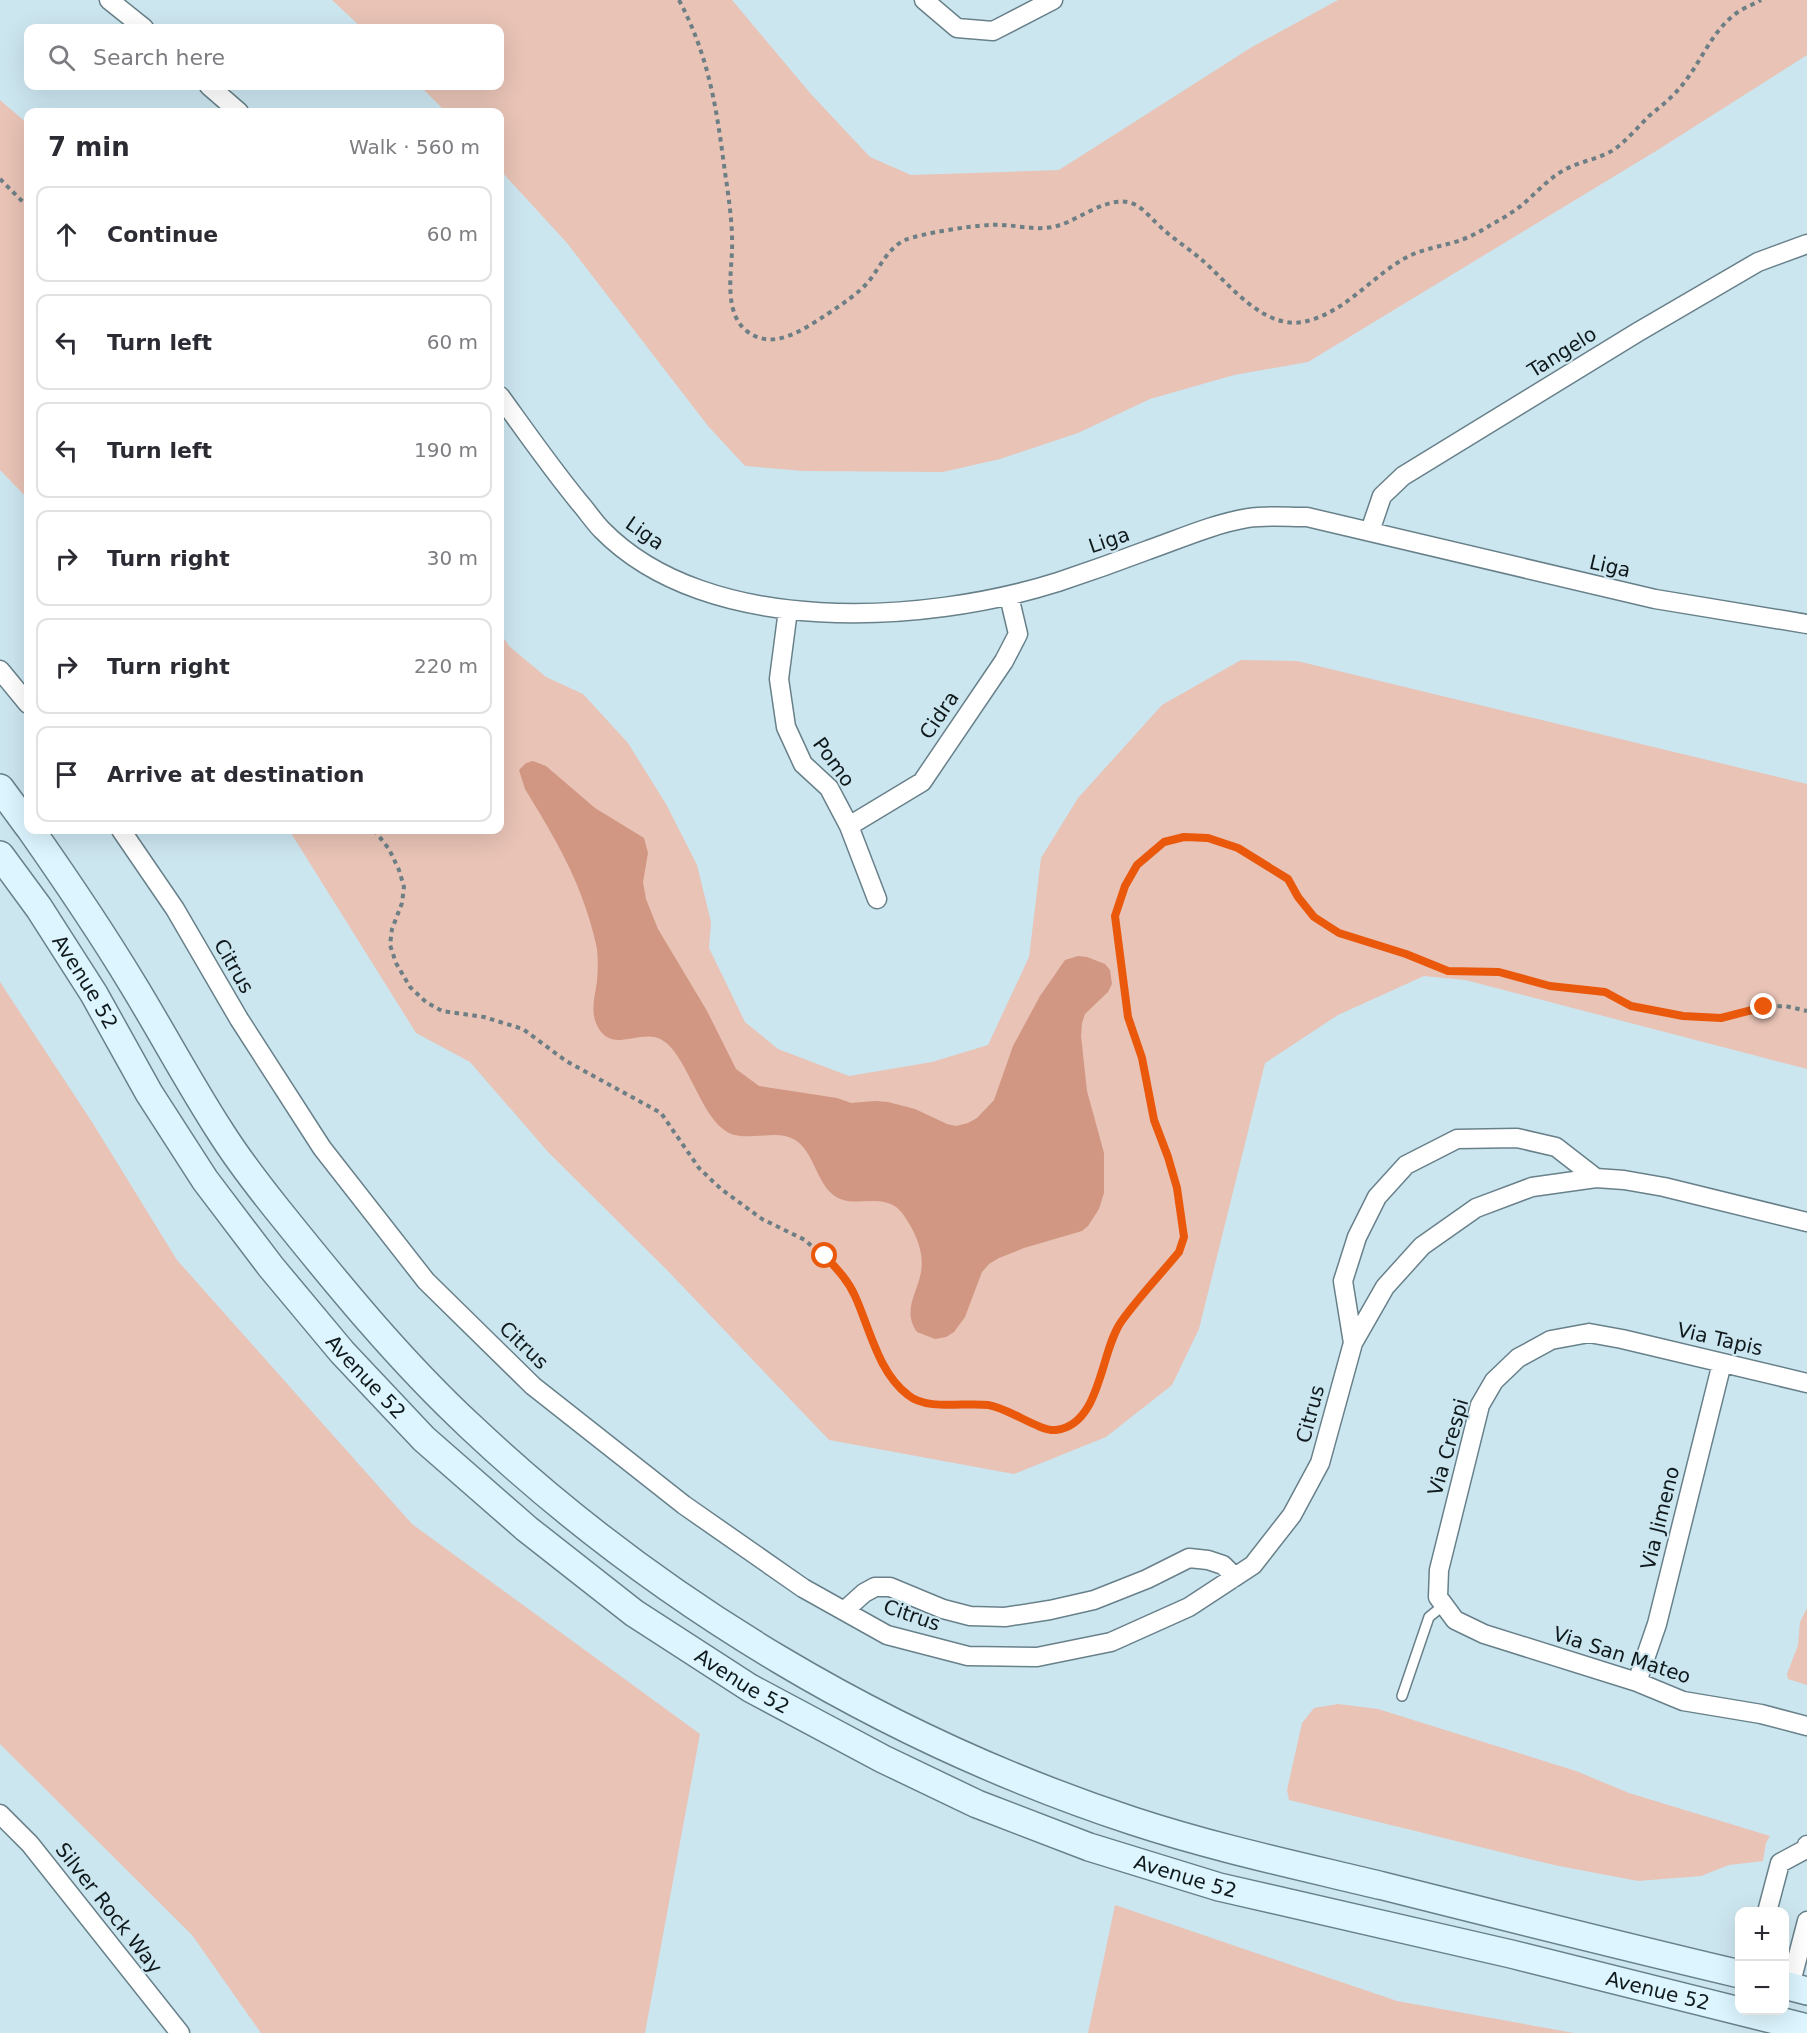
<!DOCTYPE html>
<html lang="en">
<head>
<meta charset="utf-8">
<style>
  body { margin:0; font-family:"DejaVu Sans",sans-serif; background:#f2f2f3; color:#2b2b33 }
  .controls { position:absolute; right:18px; bottom:18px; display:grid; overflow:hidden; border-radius:12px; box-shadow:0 6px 24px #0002 }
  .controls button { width:54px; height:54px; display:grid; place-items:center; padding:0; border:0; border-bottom:2px solid #e1e1e2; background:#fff; color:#2b2b33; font:30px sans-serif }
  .stop { position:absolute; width:18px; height:18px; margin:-14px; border:4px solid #ea580c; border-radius:50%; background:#fff }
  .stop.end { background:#ea580c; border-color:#fff; box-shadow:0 2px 6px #0008 }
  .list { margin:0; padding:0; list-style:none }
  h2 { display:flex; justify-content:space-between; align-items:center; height:78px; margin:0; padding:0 24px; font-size:26px }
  h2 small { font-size:20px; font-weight:400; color:#7c7c81 }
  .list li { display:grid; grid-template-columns:39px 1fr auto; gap:18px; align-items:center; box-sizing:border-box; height:96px; margin:0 12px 12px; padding:0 12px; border:2px solid #e1e1e2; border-radius:12px }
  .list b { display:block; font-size:22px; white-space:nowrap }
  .list em { font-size:20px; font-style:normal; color:#7c7c81 }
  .icon { flex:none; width:33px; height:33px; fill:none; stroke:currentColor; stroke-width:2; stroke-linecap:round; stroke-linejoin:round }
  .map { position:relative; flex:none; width:1807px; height:2033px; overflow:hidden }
  .search { position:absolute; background:#fff; box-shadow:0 6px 24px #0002; left:24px; top:24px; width:480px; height:66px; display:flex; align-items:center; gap:15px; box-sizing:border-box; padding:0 21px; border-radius:12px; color:#7c7c81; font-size:22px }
  .panel { position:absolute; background:#fff; box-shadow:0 6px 24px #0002; left:24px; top:108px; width:480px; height:726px; border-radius:12px }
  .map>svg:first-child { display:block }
  .green { fill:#e8c3b6 }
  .water { fill:#d19783 }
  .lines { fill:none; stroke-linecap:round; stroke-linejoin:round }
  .service-casing { stroke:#68808a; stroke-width:12 }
  .minor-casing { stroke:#68808a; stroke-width:21 }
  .secondary-casing { stroke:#68808a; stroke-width:30 }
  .path { stroke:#6d7f85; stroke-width:4; stroke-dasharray:4.5 4.5; stroke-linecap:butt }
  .service { stroke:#fff; stroke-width:9 }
  .minor { stroke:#fff; stroke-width:18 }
  .secondary { stroke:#dcf5fe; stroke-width:27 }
  .route { stroke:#ea580c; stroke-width:8 }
  .labels { text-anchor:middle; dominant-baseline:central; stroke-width:4.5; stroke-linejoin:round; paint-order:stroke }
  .street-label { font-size:20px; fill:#0f191c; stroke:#cce6f0 }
</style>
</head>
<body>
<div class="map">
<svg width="1807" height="2033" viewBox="0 0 1807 2033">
  <rect width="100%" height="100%" fill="#cce6f0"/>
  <!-- green -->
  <path class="green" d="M332,0H732L810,93L870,157L911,175L1059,170L1252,47L1338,0H1807V55L1656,151L1308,362L1234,375L1150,399L1078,433L1000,459L943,472L804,471L745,466L708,426L567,243L500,170V112H446L420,86H500V28H362Z
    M0,100L28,124V499L0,470Z
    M500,633L509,646L546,677L583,694L628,743L666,804L697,865L711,922L709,948L745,1022L778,1049L849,1076L932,1062L988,1045L1029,957L1041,858L1078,798L1162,705L1241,660L1297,661L1807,784V1069L1465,980L1424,976L1338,1015L1265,1063L1199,1329L1172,1385L1106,1437L1014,1474L829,1440L666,1269L548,1152L470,1062L416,1033L289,830H500Z
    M0,982L92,1122L177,1260L412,1524L700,1734L645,2033H261L192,1935L0,1744Z
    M1807,1608V1685L1788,1679L1787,1674L1798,1645L1800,1622Z
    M1338,1704L1378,1709L1576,1771L1629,1793L1770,1836L1766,1843L1763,1861L1729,1865L1701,1876L1638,1881L1554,1865L1289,1800L1287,1790L1302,1723L1314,1708Z
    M1115,1905L1397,2001L1574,2033H1088Z"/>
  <!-- water -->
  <path class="water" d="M533,761L546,766L595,808L644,838L648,853L643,882L646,899L658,929L707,1011L736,1069L759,1086L837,1098L851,1103L875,1101L888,1102L915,1109L947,1124L956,1126L968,1123L977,1118L994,1100L1013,1046L1040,996L1065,960L1078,956L1087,957L1105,964L1110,970L1112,984L1108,992L1085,1014L1082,1023L1081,1036L1087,1091L1104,1153V1193L1099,1209L1088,1226L1082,1231L1024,1248L999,1258L989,1264L982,1272L965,1317L954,1332L946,1337L935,1339L917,1332C902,1311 917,1294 921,1272C924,1256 918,1239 910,1225C906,1219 902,1211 896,1207C876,1193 850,1210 832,1194C813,1177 813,1142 785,1136C765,1132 739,1143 723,1129C699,1111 686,1054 662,1040C642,1028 614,1053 599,1029C589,1013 595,997 597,981C598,970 598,959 597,949C595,939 592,928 589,918C575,871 550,830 525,789L519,770L526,763Z"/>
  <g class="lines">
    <defs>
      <path id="service" d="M1402,1696L1429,1617L1444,1605"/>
      <path id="minor" d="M109,0L144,28
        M924,0L957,28L993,31L1053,0
        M209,86L239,112
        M500,396C526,432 551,468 579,502C587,511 594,522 602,530C708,638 925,624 1058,582C1088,572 1119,561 1148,550C1182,538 1213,524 1248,518C1267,515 1288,517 1307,517L1655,599L1807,624
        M1370,531L1382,496L1403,476L1638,332L1758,262L1807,244
        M788,610L779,679L786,727L803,764L829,788L849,826L877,899
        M0,670L28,704
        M849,826L922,782L1004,661L1018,634L1009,596
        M121,830L175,909L239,1019L322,1148L426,1281L533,1386L684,1505L803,1588L887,1635L968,1656L1037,1657L1111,1642L1189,1607L1253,1565L1292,1515L1320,1463L1353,1343L1385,1287L1422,1246L1476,1208L1532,1187L1596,1178L1624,1180L1664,1187L1807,1222
        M1353,1343L1343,1281L1357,1237L1377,1197L1406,1165L1457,1139L1517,1138L1556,1147L1596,1178
        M1807,1383L1622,1339L1589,1333L1551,1340L1518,1358L1494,1381L1480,1405L1439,1570L1438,1597L1455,1620L1484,1634L1637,1682L1683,1701L1761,1714L1807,1726
        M844,1611L864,1593L875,1587H890L943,1609L970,1616L1005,1617L1050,1610L1094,1600L1147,1579L1189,1558L1208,1560L1223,1565L1235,1577
        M1637,1682L1657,1624L1722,1363
        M0,1814L30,1844L180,2033
        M1767,1912L1780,1863L1806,1849L1807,1845
        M1790,1986L1807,1921"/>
      <g id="secondary">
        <path d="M0,788L28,826"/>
        <path d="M31,830C66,880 100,930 132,983C162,1032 189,1083 220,1131C237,1158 257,1184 277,1209C338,1285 400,1361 471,1427C659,1604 887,1740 1133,1821C1215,1848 1300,1866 1383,1886C1502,1916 1621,1946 1740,1974"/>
        <path id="s1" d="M0,855L39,908L94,994L149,1093L205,1180L271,1267L342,1352L424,1439L527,1529L634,1613L750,1688L883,1759L977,1804L1089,1847L1219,1887L1511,1954L1807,2028"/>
        <path d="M1784,1985L1807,1991"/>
      </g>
    </defs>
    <!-- service casing -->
    <use href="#service" class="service-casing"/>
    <!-- minor casing -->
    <use href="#minor" class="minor-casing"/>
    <!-- secondary casing -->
    <use href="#secondary" class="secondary-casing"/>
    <!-- path -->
    <path class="path" d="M679,0C708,55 716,104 724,165C728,194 733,222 732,251C731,276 724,315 748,332C774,351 804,329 826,315C842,304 857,295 869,281C880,267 888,248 905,240C923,233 969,226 990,225C1013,223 1038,233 1060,225C1082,218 1110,194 1134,204C1145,209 1154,222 1164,230C1175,240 1189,249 1201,259C1230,284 1266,335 1311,320C1350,308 1374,274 1409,256C1426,248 1444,246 1461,240C1470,237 1481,231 1489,226C1500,220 1512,213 1522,205C1536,193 1548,179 1564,170C1580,161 1600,159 1615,149C1627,140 1638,127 1649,116C1661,106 1673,97 1683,84C1701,62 1711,33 1734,15C1741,9 1752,5 1761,0
      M0,179L28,207
      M374,830L389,849L399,870L404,887L402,903L392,929L390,945L396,963L410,987L426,1002L442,1011L484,1017L523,1029L566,1061L661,1113L699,1168L721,1189L762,1219L805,1240L839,1271L854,1294L888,1373L909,1396L926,1402L952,1405L974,1404L991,1405L1010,1411L1032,1423L1055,1431L1076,1423L1092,1400L1109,1348L1120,1324L1179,1252L1184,1237L1177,1188L1168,1157L1154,1120L1142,1058L1128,1017L1115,916L1125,886L1137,865L1165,842L1184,837L1208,838L1238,848L1288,879L1298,897L1314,917L1339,933L1406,954L1447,971L1499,972L1550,986L1605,992L1631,1006L1683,1016L1721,1018L1764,1007L1785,1006L1807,1011"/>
    <!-- service -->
    <use href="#service" class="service"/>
    <!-- minor -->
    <use href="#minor" class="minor"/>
    <!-- secondary -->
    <use href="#secondary" class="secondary"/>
  </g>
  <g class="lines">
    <!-- route -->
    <path class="route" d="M825,1256C836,1268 848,1280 855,1296C870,1329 878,1372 908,1395C927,1411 965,1402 988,1405C1009,1408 1040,1432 1056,1430C1101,1425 1100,1352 1121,1322C1138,1298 1160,1275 1179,1252L1184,1237L1177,1188L1168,1157L1154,1120L1142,1058L1128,1017L1115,916L1125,886L1137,865L1164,842L1184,837L1208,838L1238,848L1288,879L1298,897L1314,917L1339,933L1406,954L1448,971L1499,972L1550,986L1605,992L1631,1006L1683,1016L1721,1018L1764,1007"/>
  </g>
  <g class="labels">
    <!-- street labels -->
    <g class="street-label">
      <text transform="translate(1562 352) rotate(-32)">Tangelo</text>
      <text transform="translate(645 533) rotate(35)">Liga</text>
      <text transform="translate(1109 540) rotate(-19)">Liga</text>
      <text transform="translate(1610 566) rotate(13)">Liga</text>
      <text transform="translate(939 715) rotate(-56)">Cidra</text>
      <text transform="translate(834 762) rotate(54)">Pomo</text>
      <text transform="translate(234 966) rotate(60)">Citrus</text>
      <text stroke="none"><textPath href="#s1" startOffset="153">Avenue 52</textPath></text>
      <text transform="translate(1720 1339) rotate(13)">Via Tapis</text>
      <text transform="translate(524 1345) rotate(44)">Citrus</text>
      <text stroke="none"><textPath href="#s1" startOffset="639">Avenue 52</textPath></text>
      <text transform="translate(1310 1414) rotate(-75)">Citrus</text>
      <text transform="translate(1448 1447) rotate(-74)">Via Crespi</text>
      <text transform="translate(1660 1518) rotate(-76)">Via Jimeno</text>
      <text transform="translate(912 1615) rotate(19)">Citrus</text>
      <text transform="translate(1622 1655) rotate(18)">Via San Mateo</text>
      <text stroke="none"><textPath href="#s1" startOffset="1125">Avenue 52</textPath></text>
      <text stroke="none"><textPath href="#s1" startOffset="1611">Avenue 52</textPath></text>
      <text transform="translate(109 1908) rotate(52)">Silver Rock Way</text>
      <text stroke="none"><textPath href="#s1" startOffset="2097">Avenue 52</textPath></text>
    </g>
  </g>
</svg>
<div class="controls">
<button>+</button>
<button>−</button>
</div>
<div class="stop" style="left:825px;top:1256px"></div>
<div class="stop end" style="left:1764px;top:1007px"></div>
<div class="search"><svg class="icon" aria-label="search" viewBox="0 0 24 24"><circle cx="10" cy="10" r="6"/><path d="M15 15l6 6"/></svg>Search here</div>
<section class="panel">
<h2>7 min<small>Walk · 560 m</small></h2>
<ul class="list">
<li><svg class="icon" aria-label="ahead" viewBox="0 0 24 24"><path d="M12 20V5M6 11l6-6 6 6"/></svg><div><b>Continue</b></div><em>60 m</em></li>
<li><svg class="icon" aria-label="left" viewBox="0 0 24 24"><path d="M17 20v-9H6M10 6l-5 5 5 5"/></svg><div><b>Turn left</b></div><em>60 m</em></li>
<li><svg class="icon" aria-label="left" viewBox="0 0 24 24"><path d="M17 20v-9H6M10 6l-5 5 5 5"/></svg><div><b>Turn left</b></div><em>190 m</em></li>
<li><svg class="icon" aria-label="right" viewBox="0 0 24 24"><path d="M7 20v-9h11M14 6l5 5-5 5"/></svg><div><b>Turn right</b></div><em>30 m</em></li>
<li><svg class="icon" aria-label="right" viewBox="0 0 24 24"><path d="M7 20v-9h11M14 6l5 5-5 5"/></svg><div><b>Turn right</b></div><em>220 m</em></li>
<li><svg class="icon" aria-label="arrive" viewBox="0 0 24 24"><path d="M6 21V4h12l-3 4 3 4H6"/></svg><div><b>Arrive at destination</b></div></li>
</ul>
</section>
</div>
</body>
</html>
